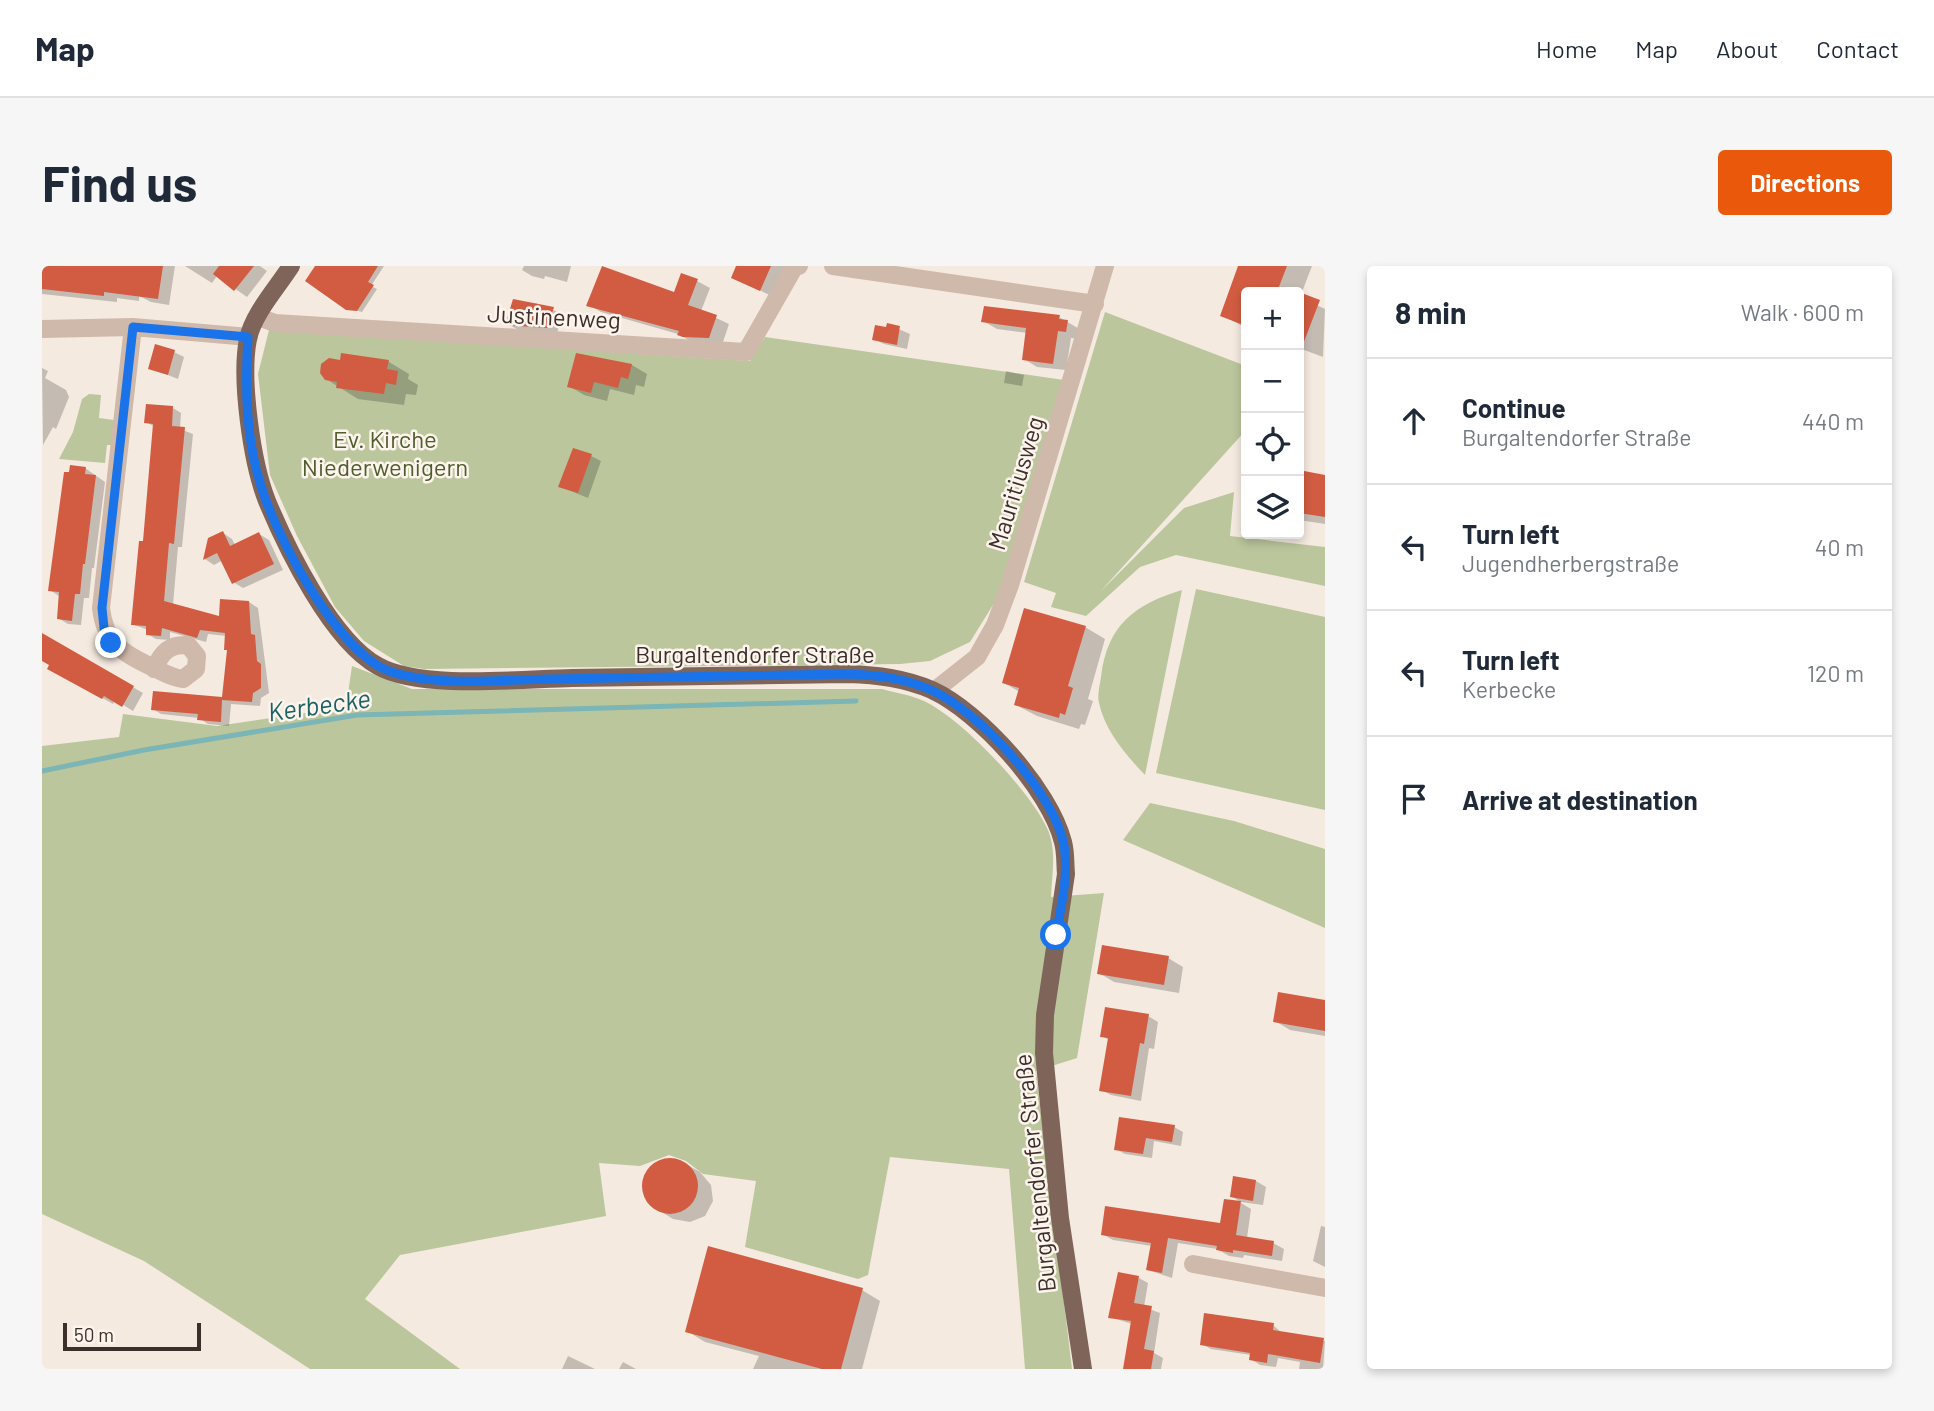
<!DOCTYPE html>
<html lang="en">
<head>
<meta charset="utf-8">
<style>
  body { margin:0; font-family:Barlow,sans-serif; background:#f6f6f7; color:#1f2937 }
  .controls { position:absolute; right:21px; top:21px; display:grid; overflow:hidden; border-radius:7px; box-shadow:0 4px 10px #0003 }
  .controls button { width:63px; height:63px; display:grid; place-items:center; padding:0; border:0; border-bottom:2px solid #e0e1e3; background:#fff; color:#1f2937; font:35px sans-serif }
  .scale { position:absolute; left:21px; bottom:18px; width:138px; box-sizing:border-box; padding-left:7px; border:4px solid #3c2e2a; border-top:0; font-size:19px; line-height:24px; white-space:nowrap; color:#3c2e2a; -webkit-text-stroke:5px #fcf4ed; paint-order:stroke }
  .stop { position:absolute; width:21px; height:21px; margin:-16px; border:5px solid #1a73e8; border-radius:50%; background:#fff }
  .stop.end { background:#1a73e8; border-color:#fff; box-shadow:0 2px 7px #0008 }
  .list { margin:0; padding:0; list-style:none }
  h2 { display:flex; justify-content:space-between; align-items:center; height:91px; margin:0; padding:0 28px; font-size:30px }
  h2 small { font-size:23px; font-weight:400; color:#747a83 }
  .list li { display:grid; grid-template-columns:46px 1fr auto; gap:21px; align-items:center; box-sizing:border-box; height:126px; padding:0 28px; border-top:2px solid #e0e1e3 }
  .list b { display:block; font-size:26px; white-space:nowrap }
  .list p { margin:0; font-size:23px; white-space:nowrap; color:#747a83 }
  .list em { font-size:23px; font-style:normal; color:#747a83 }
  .icon { flex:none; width:38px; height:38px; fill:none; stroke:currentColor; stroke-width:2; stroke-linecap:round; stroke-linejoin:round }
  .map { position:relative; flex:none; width:1283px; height:1103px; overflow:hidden; border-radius:7px }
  header { display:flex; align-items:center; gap:42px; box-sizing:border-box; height:98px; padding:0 35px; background:#fff; border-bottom:2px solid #e0e1e3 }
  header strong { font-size:33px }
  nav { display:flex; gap:38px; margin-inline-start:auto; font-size:24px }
  .intro { display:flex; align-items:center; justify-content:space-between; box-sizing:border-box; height:168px; padding:0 42px }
  h1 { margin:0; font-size:49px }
  .button { padding:18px 32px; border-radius:7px; background:#ea580c; color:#fff; font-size:24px; font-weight:700 }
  main { display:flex; gap:42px; padding:0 42px }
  aside { flex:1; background:#fff; border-radius:7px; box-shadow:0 4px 10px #0003 }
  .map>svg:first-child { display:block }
  .green { fill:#bbc69d }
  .shadow { fill:#0003 }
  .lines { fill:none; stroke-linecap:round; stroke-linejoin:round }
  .stream { stroke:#7bb5b5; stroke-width:5 }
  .building { fill:#d15c42 }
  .minor { stroke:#cfb9aa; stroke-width:18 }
  .major { stroke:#7f645a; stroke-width:18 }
  .route { stroke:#1a73e8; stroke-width:9 }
  .labels { text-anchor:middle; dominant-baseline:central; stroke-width:5; stroke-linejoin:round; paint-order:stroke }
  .street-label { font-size:24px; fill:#3c2e2a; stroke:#fcf4ed }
  .park-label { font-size:24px; fill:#4e5d2b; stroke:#fcf4ed }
  .water-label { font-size:26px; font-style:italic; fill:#1b6262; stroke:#fcf4ed }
</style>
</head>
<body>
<header>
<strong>Map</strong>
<nav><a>Home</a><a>Map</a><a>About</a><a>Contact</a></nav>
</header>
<div class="intro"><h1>Find us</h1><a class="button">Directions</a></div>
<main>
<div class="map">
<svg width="1283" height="1103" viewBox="0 0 1283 1103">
  <rect width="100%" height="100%" fill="#f5eae0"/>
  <!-- green -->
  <path class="green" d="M1063,46L1204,100V164L1058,326L1142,242L1192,226L1188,270L1283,281V320L1134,289L1098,301L1044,350L1009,341L1014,327L982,316Z
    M227,64L708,95L723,71L1022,114L959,326L928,376L888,395L858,398L382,403L362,400L322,375L293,341L255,270L228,209L216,108Z
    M47,128L59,129L57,152L72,154L69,179H65L63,197L17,193L31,166L40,133Z
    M1154,323L1283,351V544L1114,507Z
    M1140,324L1103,509C1084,489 1063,465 1057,437C1055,430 1058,418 1059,411C1065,359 1093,338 1140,324Z
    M310,400L370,423H840C854,427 869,429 882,435C919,452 987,524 1005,562C1015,583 1010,608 1009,631L1062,627L1035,792L994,805L1030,1103H983L967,903L848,891L826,1009L816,1013L703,981L714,915L661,908L644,895L627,889L598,900L557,897L564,950L358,989L323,1033L418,1103H268L102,995L0,948V480L77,471L81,448L175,460L304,441Z
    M1108,537L1192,555L1283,583V662L1081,574Z"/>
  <!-- shadow -->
  <path class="shadow" d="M0,0H133L127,39L109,36L97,30V35L75,32V36L0,28Z
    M143,0H218L225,5L205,31L175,10L170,17Z
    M275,0H342L329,20L335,23L320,46L305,42Z
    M482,0H529L525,16L503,10L502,13L490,10L480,4Z
    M696,0H746L732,31L691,12Z
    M1197,0H1270L1258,31L1283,43L1281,91L1257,82V26H1204V62L1180,49Z
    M655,15L668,22L659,45L687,58L680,79L650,76L636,68L559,46L547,39L633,28Z
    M493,37L521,48L515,67L475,63L465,58L492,41Z
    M1017,51L1039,64L1037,73L1029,72L1024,104L995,101L982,93L986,67L955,63L941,55Z
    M847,59L868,68L865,83L842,78L832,73Z
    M132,86L142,91L136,113L108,102Z
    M301,89L347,96L367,108L366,113L376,119L374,129L364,128L362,139L316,133L284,113L300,96Z
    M535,89L590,99L605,108L602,121L594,119L592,129L568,123L565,135L542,129L527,120Z
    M0,102L6,105L3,112L24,124L27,131L14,163L11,161L1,179Z
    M964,105L982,109L980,120L962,117Z
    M131,142L139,147L138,163L151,168L140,281H136L131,339L179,352L207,336L216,342L227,427L219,432L218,440L189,438L187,460L166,458L157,452L119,448L111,443L182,433L187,385L185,370L166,368L164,376L128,366V374L114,373L105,368L106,364L90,358L102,277L113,161L104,156Z
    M549,190L559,195L546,232L519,221Z
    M43,202L63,216L52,302H50L47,332H42L39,359L26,358L16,352L17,330L8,324Z
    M1257,206L1283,210V258L1257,254Z
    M181,267L190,273L193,279L217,268L227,274L241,304L201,322L191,316L181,294L172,299L163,293L167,274Z
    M1043,361L1063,373L1046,433L1051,435L1043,459L1039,458L1037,463L995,450L974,439L978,426L962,417Z
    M2,370L101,427L91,445L73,434L71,438L8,402L9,399L0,394Z
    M1126,692L1141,701L1137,727L1072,716L1057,707Z
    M1283,735V770L1248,764L1233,755Z
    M1106,750L1116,756L1112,783L1107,782L1099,835L1069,829L1059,824L1067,774L1060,770Z
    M1132,861L1141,866L1139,880L1112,875L1110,892L1083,888L1074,883Z
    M625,894L642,897L658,906L669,919L671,935L663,950L648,956L631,953L615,943L604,931L602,915L610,901Z
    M1193,912L1214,915L1224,921L1221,939L1199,936L1189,930Z
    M1199,937L1209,943L1205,972L1231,977L1242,983L1240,995L1202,989L1201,992L1187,990L1175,983L1136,977L1130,1012L1106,1004L1110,980L1071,974L1060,968L1180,959Z
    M1279,960L1283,961V1001L1271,995Z
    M1097,1012L1106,1017L1102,1041L1118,1047L1112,1087L1121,1092L1119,1103H1085L1090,1058L1068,1051Z
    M820,1024L838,1035L820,1103H711L717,1090L663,1076L645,1065Z
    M1231,1059L1240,1067L1283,1075L1281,1103H1257L1258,1096L1236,1092L1234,1101L1218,1099L1209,1093V1089L1169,1083L1160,1078Z
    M526,1090L553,1103H520Z
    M581,1096L594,1103H577Z"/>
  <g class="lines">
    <!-- stream -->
    <path class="stream" d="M0,505L102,484L315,449L814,435"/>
  </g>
  <!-- building -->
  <path class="building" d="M0,0H121L116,33L62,26V30L0,23Z
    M177,0H212L192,25L171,8Z
    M273,0H336L326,16L332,19L315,45L304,44L263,15Z
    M560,0L632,26L639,7L656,13L646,39L675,49L667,72L641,71L635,69L637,65L544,40Z
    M694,0H729L718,25L689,12Z
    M1196,0H1245L1235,26H1204V60L1178,50Z
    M1257,26L1278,34L1258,86H1257Z
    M471,33L512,41L505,62L463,59Z
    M942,40L1018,49L1017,53L1026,54L1024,66L1016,65L1011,98L980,94L984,62L939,56Z
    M845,57L858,60L855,79L830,74L833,59L844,61Z
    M113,78L133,84L126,109L106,103Z
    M299,87L347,94L345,103L356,105L354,119L344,117L342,128L294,122L295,116L283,114L278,107L279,98L287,92L298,94Z
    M534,87L590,98L586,113L579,111L576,122L552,116L549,127L525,121Z
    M104,138L131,140L130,160L143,161L132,278L127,277L122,335L177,350L178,333L207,335L209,368L213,369L215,395L219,398V422L211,427L210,436L180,434L179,456L155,454L156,448L109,444L111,425L180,431L185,384H182L183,367L158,364L155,372L120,362L119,370L104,369V360L89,359L97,275H101L111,158L102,157Z
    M531,182L550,188L536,227L516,221Z
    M28,199L44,201L43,208L54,209L43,298H41L38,328H33L30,355L15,353L17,326L6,325L22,206H27Z
    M1257,204L1283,209V251L1257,247Z
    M181,265L188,280L217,266L232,298L190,318L175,287L161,294L166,272Z
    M982,342L1044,360L1026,420L1031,422L1023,449L1018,447L1017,452L972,439L977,422L960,417Z
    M0,367L92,420L80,441L62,430L60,433L5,403L7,399L0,395Z
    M1060,679L1127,690L1122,719L1055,708Z
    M1236,726L1283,734V765L1231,756Z
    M1063,741L1107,748L1102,778L1098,777L1089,830L1057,825L1066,772L1058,771Z
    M1077,851L1133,859L1130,876L1104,872L1101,888L1072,884Z
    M600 920a28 28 0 1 1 56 0a28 28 0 1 1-56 0Z
    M1191,910L1214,914L1211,935L1188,931Z
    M1182,933L1199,935L1194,969L1232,975L1230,990L1191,984V987L1174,984L1175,980L1126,972L1120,1007L1104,1004L1109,977L1059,969L1063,940L1178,957Z
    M666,980L821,1022L799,1103H780L643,1066Z
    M1076,1006L1097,1010L1092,1037L1110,1040L1102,1083L1112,1085L1109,1103H1081L1089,1055L1066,1052Z
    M1162,1047L1232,1057L1231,1064L1282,1072L1278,1097L1226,1088L1225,1097L1207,1094L1208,1087L1158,1079Z"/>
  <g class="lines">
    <!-- minor -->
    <path class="minor" d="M791,0L1053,38
      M216,51L233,57L704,86L753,0H757
      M91,61L59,342C63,377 80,387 110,401C120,406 130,412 141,413L154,403L155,390L146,379C127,378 120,386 112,403
      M0,63L91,61L207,71
      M892,425L935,391L953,359L968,319L1063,0
      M1151,998L1283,1022"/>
    <!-- major -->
    <path class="major" d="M249,0C235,22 211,48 206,73C198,114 210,197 225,235C245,283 290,375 336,400C378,424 480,413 530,412C622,411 714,409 806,408C835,409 862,412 890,424C938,446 1008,524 1021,576C1024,587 1023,598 1024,608L1003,749L1002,787L1018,952L1041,1103"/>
  </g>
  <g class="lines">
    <!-- route -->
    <path class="route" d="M69,377L62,362L60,342L91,61L206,71C203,116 204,170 217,213C231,266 295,386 347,405C392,421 457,414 505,413C605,411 705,410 806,408C835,409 862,412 889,424C937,445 1012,527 1022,579C1027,609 1019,640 1014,669"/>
  </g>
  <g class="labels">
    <!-- street labels -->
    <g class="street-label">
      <text transform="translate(512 50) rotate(3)">Justinenweg</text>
      <text transform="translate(973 217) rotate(-73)">Mauritiusweg</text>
      <text x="713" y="387">Burgaltendorfer Straße</text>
      <text transform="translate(992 907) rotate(-96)">Burgaltendorfer Straße</text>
    </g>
    <!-- park labels -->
    <g class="park-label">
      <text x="343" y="172">Ev. Kirche<tspan x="343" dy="28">Niederwenigern</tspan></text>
    </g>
    <!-- water labels -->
    <g class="water-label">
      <text transform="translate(277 438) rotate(-8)">Kerbecke</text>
    </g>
  </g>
</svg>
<div class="controls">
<button>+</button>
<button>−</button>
<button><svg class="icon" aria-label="locate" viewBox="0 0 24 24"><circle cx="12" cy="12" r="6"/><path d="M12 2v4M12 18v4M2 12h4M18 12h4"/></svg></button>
<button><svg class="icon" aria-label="layers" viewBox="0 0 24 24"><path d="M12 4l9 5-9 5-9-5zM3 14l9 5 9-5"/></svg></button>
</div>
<div class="scale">50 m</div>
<div class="stop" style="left:1014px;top:669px"></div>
<div class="stop end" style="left:69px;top:377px"></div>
</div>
<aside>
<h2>8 min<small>Walk · 600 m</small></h2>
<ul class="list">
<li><svg class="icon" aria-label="ahead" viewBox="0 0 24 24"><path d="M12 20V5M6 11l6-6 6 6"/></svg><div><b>Continue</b><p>Burgaltendorfer Straße</p></div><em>440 m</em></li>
<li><svg class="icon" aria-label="left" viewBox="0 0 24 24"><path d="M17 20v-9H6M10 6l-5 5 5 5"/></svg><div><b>Turn left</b><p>Jugendherbergstraße</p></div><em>40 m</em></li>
<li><svg class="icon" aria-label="left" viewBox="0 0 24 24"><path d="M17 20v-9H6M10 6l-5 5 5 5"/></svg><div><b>Turn left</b><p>Kerbecke</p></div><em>120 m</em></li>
<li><svg class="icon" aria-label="arrive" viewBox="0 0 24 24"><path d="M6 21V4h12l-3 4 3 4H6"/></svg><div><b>Arrive at destination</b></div></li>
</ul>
</aside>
</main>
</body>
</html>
